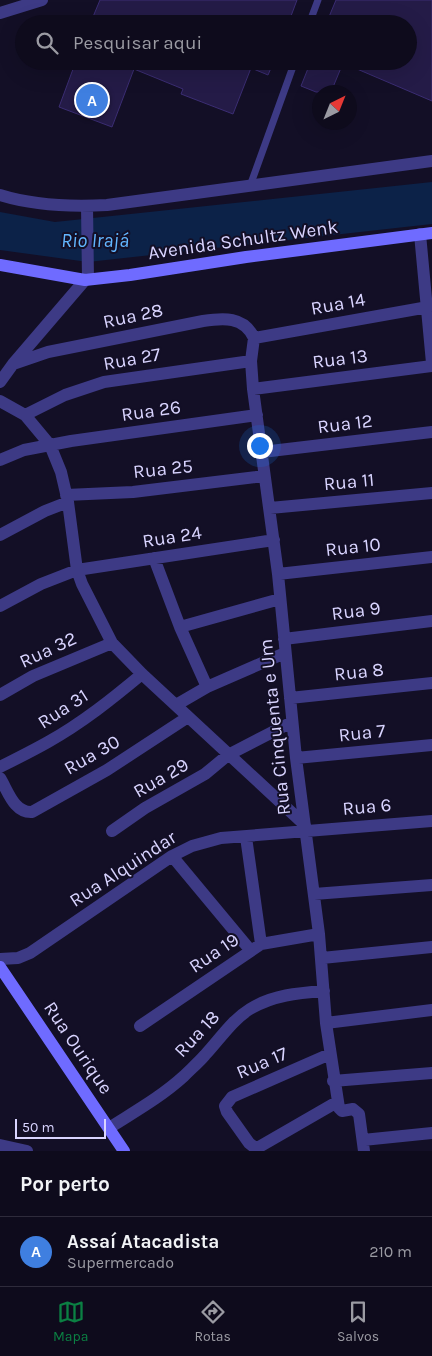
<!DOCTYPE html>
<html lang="pt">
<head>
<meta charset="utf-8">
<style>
  body { margin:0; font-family:Karla,sans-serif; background:#1c1929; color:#f1f3f6 }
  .compass { position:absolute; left:312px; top:85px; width:45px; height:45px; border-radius:50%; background:#0e0b1c; box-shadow:0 5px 20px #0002; rotate:43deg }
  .scale { position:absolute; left:15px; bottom:12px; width:91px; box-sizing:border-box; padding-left:5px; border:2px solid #d9d4ff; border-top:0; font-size:14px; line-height:18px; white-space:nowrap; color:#d9d4ff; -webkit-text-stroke:4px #130f26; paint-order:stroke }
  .you { position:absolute; left:259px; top:445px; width:18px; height:18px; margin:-12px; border:4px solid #fff; border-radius:50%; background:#1a73e8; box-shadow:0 0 0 8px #1a73e833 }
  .badge { display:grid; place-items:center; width:32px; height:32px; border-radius:50%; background:#0b8043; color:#fff; font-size:16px; font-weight:700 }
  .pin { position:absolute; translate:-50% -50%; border:2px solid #fff; box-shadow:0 1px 5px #0006 }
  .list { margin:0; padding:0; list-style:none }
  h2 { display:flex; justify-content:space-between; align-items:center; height:65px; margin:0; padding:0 20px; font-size:21px }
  h2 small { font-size:16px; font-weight:400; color:#9b9ba3 }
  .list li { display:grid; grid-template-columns:32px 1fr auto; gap:15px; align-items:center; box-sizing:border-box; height:70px; padding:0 20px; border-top:1px solid #2e2b3b }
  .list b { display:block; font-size:19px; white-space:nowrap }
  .list p { margin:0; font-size:16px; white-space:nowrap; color:#9b9ba3 }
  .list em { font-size:16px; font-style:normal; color:#9b9ba3 }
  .icon { flex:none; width:28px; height:28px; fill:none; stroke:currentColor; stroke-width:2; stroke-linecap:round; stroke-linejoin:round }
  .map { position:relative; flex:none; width:432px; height:1151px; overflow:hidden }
  .search { position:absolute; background:#0e0b1c; box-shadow:0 5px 20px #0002; left:15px; right:15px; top:15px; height:55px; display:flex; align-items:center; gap:12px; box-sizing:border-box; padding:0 18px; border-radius:28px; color:#9b9ba3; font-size:19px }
  .sheet { height:135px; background:#0e0b1c }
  nav { display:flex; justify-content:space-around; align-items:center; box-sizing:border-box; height:70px; border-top:1px solid #2e2b3b; background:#0e0b1c; font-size:14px; color:#9b9ba3 }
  nav a { display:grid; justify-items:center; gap:2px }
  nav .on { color:#0b8043 }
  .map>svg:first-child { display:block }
  .water { fill:#0c2248 }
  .building { fill:#241b47; stroke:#3b2d73 }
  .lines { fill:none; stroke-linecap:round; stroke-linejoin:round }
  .lane { stroke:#3d3a85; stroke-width:7 }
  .street { stroke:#3d3a85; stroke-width:12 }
  .secondary { stroke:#6f6bff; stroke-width:12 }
  .labels { text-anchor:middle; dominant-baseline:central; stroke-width:4; stroke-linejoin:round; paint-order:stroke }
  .street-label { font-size:19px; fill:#d9d4ff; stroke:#130f26 }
  .water-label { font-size:20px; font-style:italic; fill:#62b6ff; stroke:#130f26 }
</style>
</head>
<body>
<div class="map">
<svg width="432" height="1151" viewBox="0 0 432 1151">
  <rect width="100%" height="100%" fill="#130f26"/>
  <!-- water -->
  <path class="water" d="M432,182V224L88,262L0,250V212L55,222Z"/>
  <!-- building -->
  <path class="building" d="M100,0H297L288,24H90Z
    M336,0H432V101L343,63L331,92H316L301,86L311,61H408V24H326Z
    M76,61H274L268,75L251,68L233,114L181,94L183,89L134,69L112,127L59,107Z"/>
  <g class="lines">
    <!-- lane -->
    <path class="lane" d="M309,24L318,0
      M250,186L295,61"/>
    <!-- street -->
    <path class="street" d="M0,13L42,0
      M0,195C35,206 71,207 107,205L432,161
      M87,206L88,279
      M420,234L432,363
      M254,338L251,361L253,389L278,574L296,758L319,934L326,1023L339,1108L342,1111L353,1109L359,1114L364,1151
      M254,338L428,307
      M13,364L48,352L203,321C223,318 244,316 254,338
      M0,382L13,364L85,280
      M253,389L432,366
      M0,401L25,415L50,445L61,472L68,502L77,570L82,584L112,643L142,674L305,825
      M25,415L65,395L104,382L251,361
      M262,452L432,432
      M0,460L24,450L71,441L257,415
      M66,495L133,492L264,476
      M270,508L432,493
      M0,535L45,511L68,502
      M154,558L180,627L207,687
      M278,574L432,557
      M0,606L41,584L77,570L274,540
      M180,627L280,599
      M284,639L432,621
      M0,695L33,676L112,643
      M290,698L432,683
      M176,705L207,687L285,653
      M296,758L432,745
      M0,767C16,759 32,751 48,742C82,723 112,699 142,674
      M0,778C8,791 14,813 32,812L107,770L188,717
      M112,831L145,808L205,774L228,755L292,722
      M246,837L261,944
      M172,856L251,951
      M314,894L432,885
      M322,958L432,947
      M0,959L18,958L30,953L172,856L192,846L221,838L432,821
      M326,1023L432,1010
      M140,1026L261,944L319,934
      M330,1054L232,1097L225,1106L227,1112L249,1143L254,1147H259L337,1102
      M333,1081L432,1073
      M109,1128C134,1112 161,1097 184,1076C191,1069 199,1062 205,1055C220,1039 232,1020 250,1009C273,995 298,993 324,991
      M363,1140L432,1133
      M0,1145L27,1151"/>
    <!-- secondary -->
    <path class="secondary" d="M0,265L85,280L130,275L246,257L432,233
      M0,967L124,1151"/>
  </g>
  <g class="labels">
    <!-- street labels -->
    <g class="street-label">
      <text transform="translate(243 240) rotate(-8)">Avenida Schultz Wenk</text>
      <text transform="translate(338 304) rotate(-10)">Rua 14</text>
      <text transform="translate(133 316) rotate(-12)">Rua 28</text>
      <text transform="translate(132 359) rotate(-10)">Rua 27</text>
      <text transform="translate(340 359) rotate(-7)">Rua 13</text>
      <text transform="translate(151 411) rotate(-8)">Rua 26</text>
      <text transform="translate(345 424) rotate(-7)">Rua 12</text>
      <text transform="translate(163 469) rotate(-6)">Rua 25</text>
      <text transform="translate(349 482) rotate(-5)">Rua 11</text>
      <text transform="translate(172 537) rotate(-9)">Rua 24</text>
      <text transform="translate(353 547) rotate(-6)">Rua 10</text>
      <text transform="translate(356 611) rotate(-7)">Rua 9</text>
      <text transform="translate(48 650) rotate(-25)">Rua 32</text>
      <text transform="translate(359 672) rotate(-6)">Rua 8</text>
      <text transform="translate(63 709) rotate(-33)">Rua 31</text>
      <text transform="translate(275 727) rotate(-96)">Rua Cinquenta e Um</text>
      <text transform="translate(362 733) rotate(-6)">Rua 7</text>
      <text transform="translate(92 755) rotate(-30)">Rua 30</text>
      <text transform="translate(161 778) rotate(-30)">Rua 29</text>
      <text transform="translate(367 807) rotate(-5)">Rua 6</text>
      <text transform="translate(123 869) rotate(-33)">Rua Alquindar</text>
      <text transform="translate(214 953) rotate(-34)">Rua 19</text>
      <text transform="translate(197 1034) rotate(-47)">Rua 18</text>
      <text transform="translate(78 1048) rotate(56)">Rua Ourique</text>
      <text transform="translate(262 1063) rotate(-23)">Rua 17</text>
    </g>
    <!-- water labels -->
    <g class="water-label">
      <text x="95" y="240">Rio Irajá</text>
    </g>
  </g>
</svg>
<svg class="compass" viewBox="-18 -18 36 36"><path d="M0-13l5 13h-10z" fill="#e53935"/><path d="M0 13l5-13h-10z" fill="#9b9ba3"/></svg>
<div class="scale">50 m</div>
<div class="you"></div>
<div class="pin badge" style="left:92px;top:100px;background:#3f7fe0">A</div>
<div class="search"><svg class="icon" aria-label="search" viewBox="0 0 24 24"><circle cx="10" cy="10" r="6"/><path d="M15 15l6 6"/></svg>Pesquisar aqui</div>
</div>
<section class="sheet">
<h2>Por perto<small></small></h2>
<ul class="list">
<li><span class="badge" style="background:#3f7fe0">A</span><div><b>Assaí Atacadista</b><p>Supermercado</p></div><em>210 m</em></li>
</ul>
</section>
<nav>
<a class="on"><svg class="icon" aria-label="map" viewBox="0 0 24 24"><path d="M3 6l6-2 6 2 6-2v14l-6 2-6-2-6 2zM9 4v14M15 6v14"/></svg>Mapa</a>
<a><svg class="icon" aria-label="directions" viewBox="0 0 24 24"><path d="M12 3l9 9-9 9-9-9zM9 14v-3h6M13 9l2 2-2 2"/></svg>Rotas</a>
<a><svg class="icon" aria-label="saved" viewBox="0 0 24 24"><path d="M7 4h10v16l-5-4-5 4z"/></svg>Salvos</a>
</nav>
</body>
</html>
